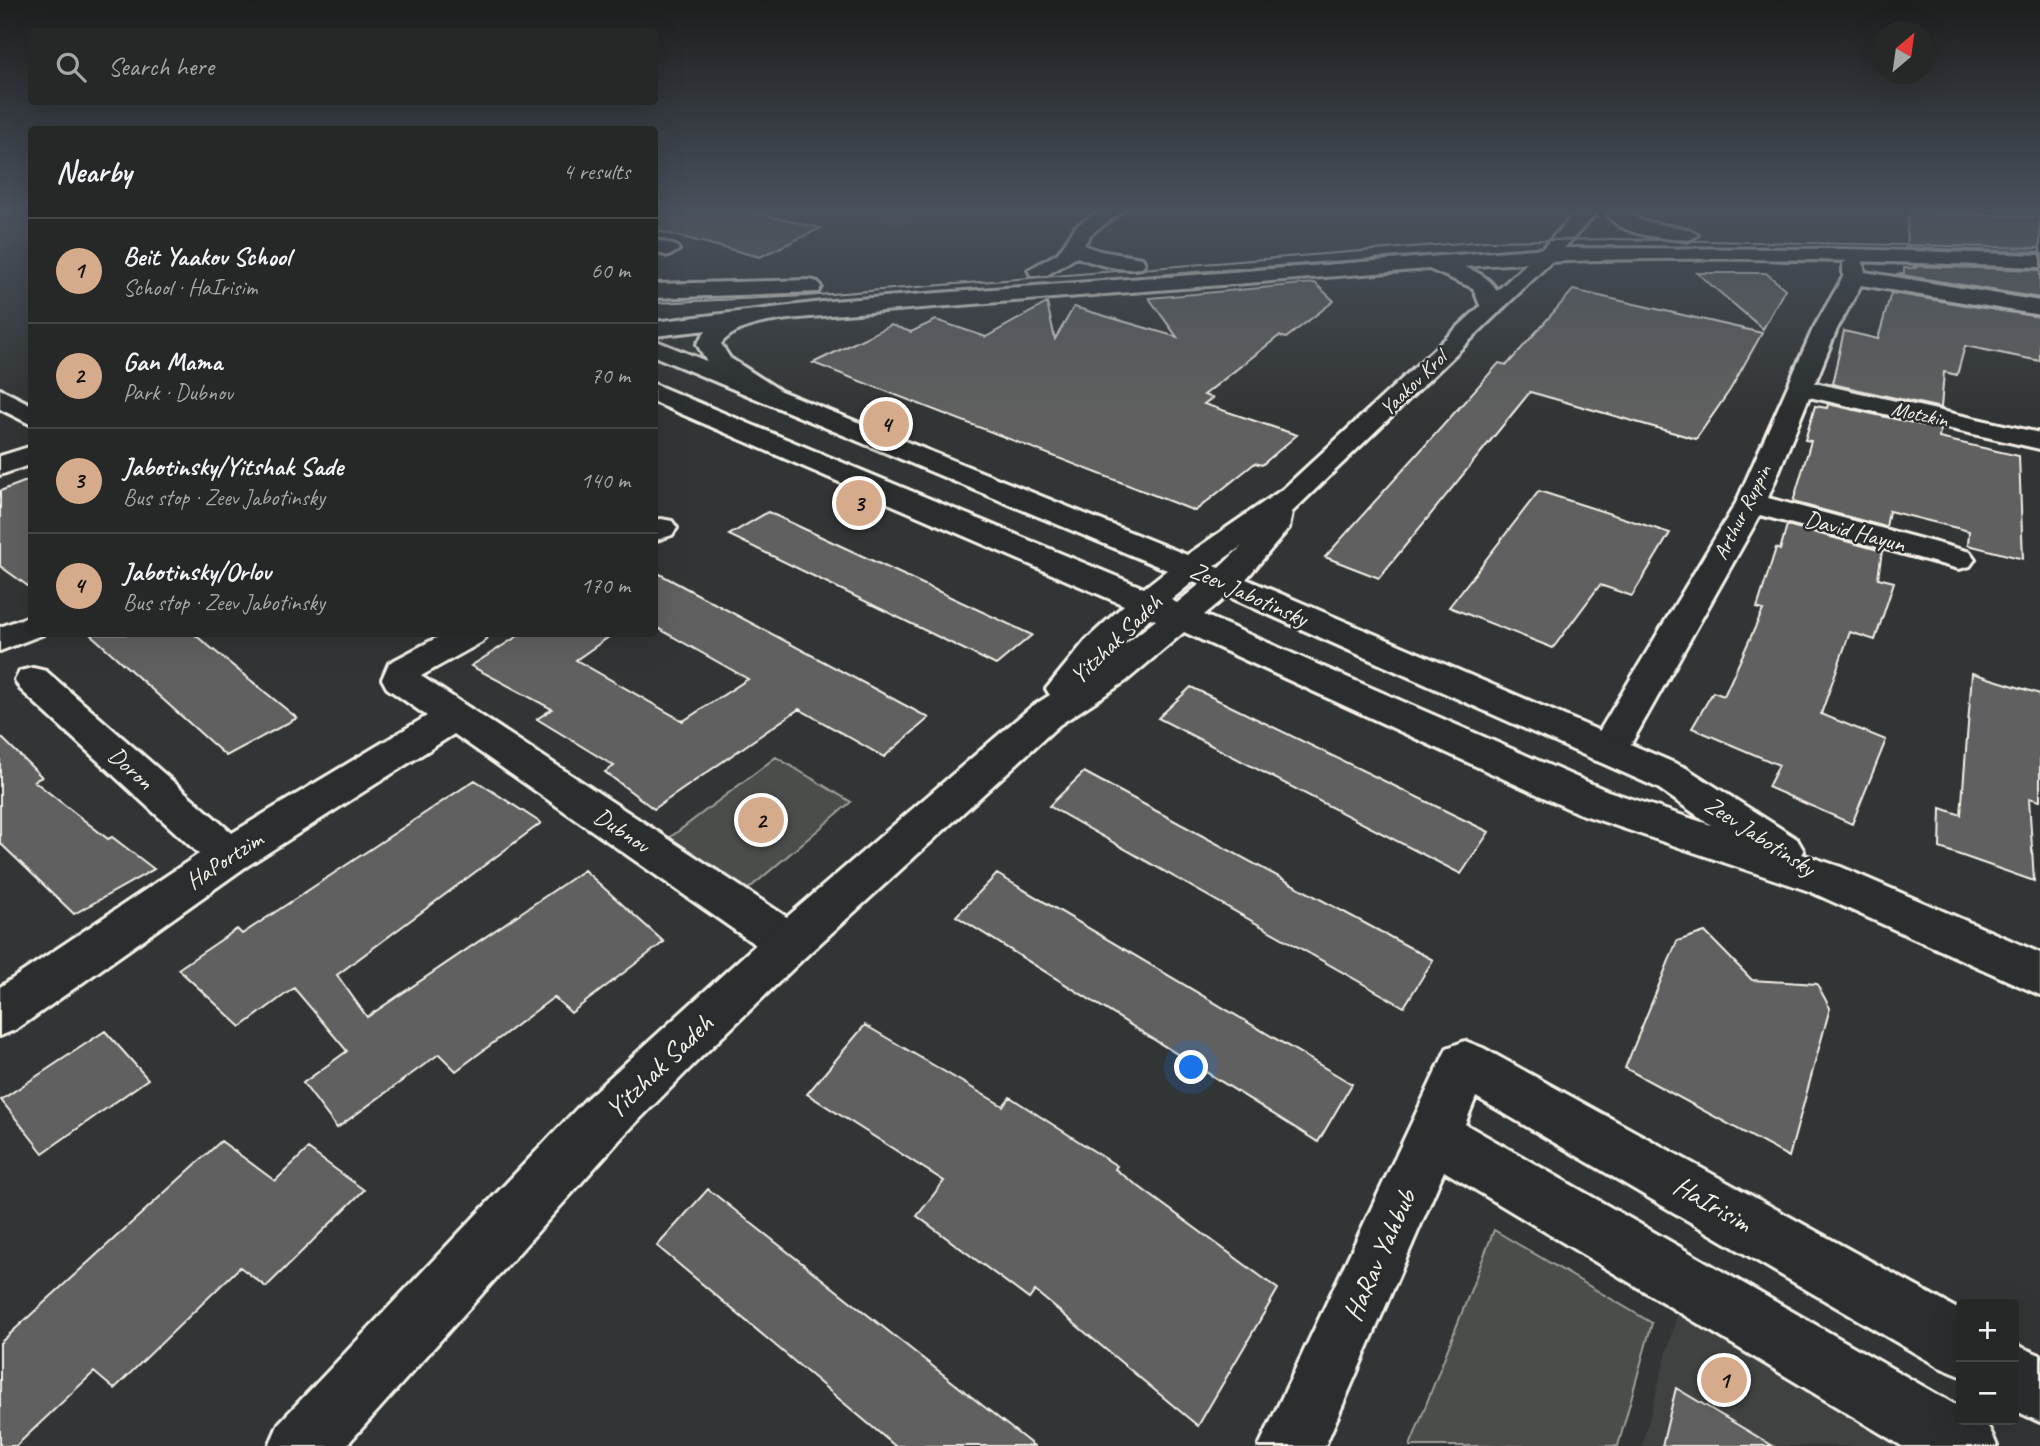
<!DOCTYPE html>
<html lang="en">
<head>
<meta charset="utf-8">
<style>
  body { margin:0; font-family:Caveat,sans-serif; background:#323434; color:#f1f3f6 }
  .controls { position:absolute; right:21px; bottom:21px; display:grid; overflow:hidden; border-radius:7px; box-shadow:0 7px 28px #0002 }
  .controls button { width:63px; height:63px; display:grid; place-items:center; padding:0; border:0; border-bottom:2px solid #424445; background:#262828; color:#f1f3f6; font:35px sans-serif }
  .compass { position:absolute; left:1872px; top:21px; width:63px; height:63px; border-radius:50%; background:#262828; box-shadow:0 7px 28px #0002; rotate:29deg }
  .you { position:absolute; left:1192px; top:1068px; width:24px; height:24px; margin:-18px; border:5px solid #fff; border-radius:50%; background:#1a73e8; box-shadow:0 0 0 10px #1a73e833 }
  .badge { display:grid; place-items:center; width:46px; height:46px; border-radius:50%; background:#d6ab8b; color:#111; font-size:23px; font-weight:700 }
  .pin { position:absolute; translate:-50% -50%; border:4px solid #fff; box-shadow:0 2px 7px #0006 }
  .list { margin:0; padding:0; list-style:none }
  h2 { display:flex; justify-content:space-between; align-items:center; height:91px; margin:0; padding:0 28px; font-size:30px }
  h2 small { font-size:23px; font-weight:400; color:#a4a6a8 }
  .list li { display:grid; grid-template-columns:46px 1fr auto; gap:21px; align-items:center; box-sizing:border-box; height:105px; padding:0 28px; border-top:2px solid #424445 }
  .list b { display:block; font-size:26px; white-space:nowrap }
  .list p { margin:0; font-size:23px; white-space:nowrap; color:#a4a6a8 }
  .list em { font-size:23px; font-style:normal; color:#a4a6a8 }
  .icon { flex:none; width:38px; height:38px; fill:none; stroke:currentColor; stroke-width:2; stroke-linecap:round; stroke-linejoin:round }
  .map { position:relative; flex:none; width:2040px; height:1446px; overflow:hidden }
  .search { position:absolute; background:#262828; box-shadow:0 7px 28px #0002; left:28px; top:28px; width:630px; height:77px; display:flex; align-items:center; gap:18px; box-sizing:border-box; padding:0 24px; border-radius:7px; color:#a4a6a8; font-size:26px }
  .panel { position:absolute; background:#262828; box-shadow:0 7px 28px #0002; left:28px; top:126px; width:630px; height:511px; border-radius:7px }
  .map>svg:first-child { display:block }
  .built { fill:#404242 }
  .green { fill:#4b4d4c; stroke:#a09f9a; stroke-width:2 }
  .building { fill:#5f605f; stroke:#f4f1e8; stroke-width:2 }
  .lines { fill:none; stroke-linecap:round; stroke-linejoin:round }
  .street-casing { stroke:#f4f1e8; stroke-width:6 }
  .secondary-casing { stroke:#f4f1e8; stroke-width:6 }
  .primary-casing { stroke:#f4f1e8; stroke-width:6 }
  .street { fill:#2a2d2e; fill-rule:evenodd }
  .secondary { fill:#2a2d2e; fill-rule:evenodd }
  .primary { fill:#2a2d2e; fill-rule:evenodd }
  .tram { stroke:#f4f1e8; stroke-width:2 }
  .labels { text-anchor:middle; dominant-baseline:central; stroke-width:5; stroke-linejoin:round; paint-order:stroke }
  .far-street-label { font-size:21px; fill:#f4f1e8; stroke:#2a2d2e }
  .street-label { font-size:24px; fill:#f4f1e8; stroke:#2a2d2e }
  .near-street-label { font-size:28px; fill:#f4f1e8; stroke:#2a2d2e }
</style>
</head>
<body>
<div class="map">
<svg width="2040" height="1446" viewBox="0 0 2040 1446">
  <rect width="100%" height="100%" fill="#323535"/>
  <filter id="ink" filterUnits="userSpaceOnUse"><feTurbulence type="fractalNoise" baseFrequency=".0143" numOctaves="2"/><feDisplacementMap in="SourceGraphic" scale="14" xChannelSelector="R" yChannelSelector="G"/><feConvolveMatrix kernelMatrix="1 2 1 2 8 2 1 2 1" color-interpolation-filters="sRGB"/></filter>
  <g filter="url(#ink)">
    <!-- built -->
    <path class="built" d="M0,210H31V242L0,250Z
      M887,210H939L900,227L867,218Z
      M1677,1314L1902,1446H1642Z"/>
    <!-- green -->
    <path class="green" d="M776,757L851,802L745,892L668,839Z
      M1494,1230L1652,1323L1618,1446H1410Z"/>
    <!-- building -->
    <path class="building" d="M654,210H743L821,228L760,257L654,230Z
      M1908,212L2040,217V252L1906,248Z
      M1913,266L2040,270V298L1896,274L1904,273V268H1917Z
      M1697,273H1766L1785,289L1763,329Z
      M1315,283L1334,301L1286,338L1279,336L1204,395L1212,398L1204,404L1297,435L1262,465L1255,463L1195,511L813,363L891,325L911,332L936,320L986,337L1047,303L1055,339L1074,307L1177,337L1149,298Z
      M1573,290L1762,333L1730,390L1696,439L1530,392L1379,578L1325,557L1499,363L1507,365Z
      M1891,293L2040,317V361L1965,346L1957,375L1944,372L1941,408L1832,384L1844,331L1878,339Z
      M1828,404L1940,429L1939,438L2019,456L2023,559L1968,545L1969,531L1889,511L1886,527L1793,502L1811,441L1805,440L1815,406L1827,408Z
      M32,479V589L0,566V491Z
      M1539,491L1670,533L1632,596L1600,585L1553,648L1449,607Z
      M768,512L1032,635L996,665L729,535Z
      M1787,525L1882,551L1878,578L1894,582L1875,640L1850,632L1821,714L1886,740L1852,824L1768,787L1779,765L1692,728L1713,692L1724,696L1763,610L1757,608L1776,548L1780,550Z
      M654,571L929,718L884,757L799,709L654,809L605,772L614,766L537,719L552,709L471,666L521,634H613L576,660L683,721L748,679L654,626Z
      M90,634H194L297,718L226,756Z
      M1972,673L2040,694V801L2029,798L2034,881L1940,848L1941,808L1961,815Z
      M1191,687L1489,832L1461,874L1158,718Z
      M0,736L42,777L34,781L108,839L112,837L154,869L74,914L0,843Z
      M1084,772L1433,960L1404,1007L1049,806Z
      M475,780L541,823L337,975L367,1017L584,870L664,942L571,1013L554,997L456,1071L439,1054L337,1128L303,1083L347,1051L294,988L241,1027L178,969L237,929L242,934Z
      M997,874L1352,1084L1318,1142L956,916Z
      M1705,932L1752,980L1817,984L1830,1008L1789,1157L1625,1068L1677,941Z
      M865,1025L1003,1106L1010,1097L1117,1166L1115,1169L1278,1289L1198,1426L1035,1291L1029,1299L917,1216L944,1181L807,1094Z
      M105,1031L148,1079L43,1153L1,1100Z
      M221,1141L275,1181L308,1149L364,1190L266,1287L240,1267L114,1389L94,1372L16,1446H0V1343Z
      M708,1189L1034,1446H895L657,1246Z
      M1676,1388L1773,1446H1662Z"/>
    <g class="lines">
      <defs>
        <path id="street" d="M1101,210H1124L1091,234L1084,245L1100,251L1142,258L1145,263L1142,268C1123,272 1095,264 1077,257L1047,275H1031L1028,270L1058,253L1076,226Z
          M654,239L676,246L679,250L669,256L654,252Z
          M1854,257L1862,258L1865,272L2040,301V315L1861,285L1837,329L1815,383L2040,433V449L1809,397L1768,498L1970,552L1975,559L1970,566L1959,569L1760,515L1622,760L1608,764L1594,760L1588,750L1736,503L1813,329L1843,277V263Z
          M0,389L32,405V425L0,409Z
          M32,446V464L0,475V456Z
          M661,519L672,521L677,528L672,535L654,541V520Z
          M32,615V634H44L0,651V627Z
          M444,634H488L482,642L421,676L805,929L812,943L805,957L789,962L773,957L454,734L244,868L17,1029L0,1036V987L199,854L20,689L15,680L20,671L33,668L46,671L232,833L427,716L387,688L382,679L389,663Z
          M1465,1041L1483,1048L1961,1311V1376L1939,1367L1476,1097L1465,1124L1961,1408V1420C1988,1420 1987,1422 1997,1446H1902L1444,1171L1325,1446H1259L1447,1048Z
          M2014,1344L2040,1355V1422L2014,1410Z"/>
        <path id="secondary" d="M1578,210H1599L1555,258L1292,512L1289,528L1246,579L1686,768L1797,839L1804,851L1802,854L1841,867L2040,953V995L1809,891L1578,813L1184,632L1126,681L1059,725L805,957L698,1060L623,1136L346,1446H269L279,1423L585,1100L773,929L1031,707L1050,695L1046,689L1086,640L1124,605L654,402V384L1144,588L1167,570L654,356V340L1187,555L1283,489L1541,250ZM1242,546L1219,568L1214,566ZM1194,581L1200,584L1177,603L1171,600ZM1227,596L1658,788L1711,825L1608,791L1204,615ZM1150,618L1156,620L1114,653Z"/>
        <path id="primary" d="M1605,210H1625L1641,221L1688,229L1698,235L1688,241C1663,237 1616,237 1605,210Z
          M1548,248L1846,249L2040,255V267C1849,261 1655,252 1464,267C1485,274 1499,285 1503,308L1499,313H1483L1473,288L1429,269L831,315C801,319 740,318 721,344L730,358L778,389L782,395L778,401C761,405 724,381 712,367C705,361 701,351 697,344L707,330L654,336V322L831,301Z
          M810,280L818,282L821,287L818,292L654,298V284Z"/>
      </defs>
      <!-- street casing -->
      <use href="#street" class="street-casing"/>
      <!-- secondary casing -->
      <use href="#secondary" class="secondary-casing"/>
      <!-- primary casing -->
      <use href="#primary" class="primary-casing"/>
      <!-- street -->
      <use href="#street" class="street"/>
      <!-- secondary -->
      <use href="#secondary" class="secondary"/>
      <!-- primary -->
      <use href="#primary" class="primary"/>
      <!-- tram -->
      <path class="tram" d="M1154,277L1464,253
        M654,303L806,296L1486,241L1613,239L2040,248"/>
    </g>
  </g>
  <!-- sky -->
  <linearGradient id="sky" x2="0" y2="1"><stop stop-color="#1c1d1d"/><stop offset="0.51" stop-color="#49515c"/><stop offset="1" stop-color="#49515c" stop-opacity="0"/></linearGradient>
  <rect width="2040" height="412" fill="url(#sky)"/>
  <g class="labels">
    <!-- far-street labels -->
    <g class="far-street-label">
      <text transform="translate(1413 383) rotate(-44)">Yaakov Krol</text>
      <text transform="translate(1920 414) rotate(13)">Motzkin</text>
      <text transform="translate(1742 512) rotate(-63)">Arthur Ruppin</text>
    </g>
    <!-- street labels -->
    <g class="street-label">
      <text transform="translate(1855 531) rotate(15)">David Hayun</text>
      <text transform="translate(1249 594) rotate(24)">Zeev Jabotinsky</text>
      <text transform="translate(1116 639) rotate(-44)">Yitzhak Sadeh</text>
      <text transform="translate(131 768) rotate(42)">Doron</text>
      <text transform="translate(622 830) rotate(34)">Dubnov</text>
      <text transform="translate(1760 836) rotate(33)">Zeev Jabotinsky</text>
      <text transform="translate(224 860) rotate(-33)">HaPortzim</text>
    </g>
    <!-- near-street labels -->
    <g class="near-street-label">
      <text transform="translate(659 1066) rotate(-44)">Yitzhak Sadeh</text>
      <text transform="translate(1713 1204) rotate(30)">HaIrisim</text>
      <text transform="translate(1379 1255) rotate(-66)">HaRav Yahbub</text>
    </g>
  </g>
</svg>
<div class="controls">
<button>+</button>
<button>−</button>
</div>
<svg class="compass" viewBox="-18 -18 36 36"><path d="M0-13l5 13h-10z" fill="#e53935"/><path d="M0 13l5-13h-10z" fill="#a4a6a8"/></svg>
<div class="you"></div>
<div class="pin badge" style="left:1724px;top:1380px">1</div>
<div class="pin badge" style="left:761px;top:820px">2</div>
<div class="pin badge" style="left:859px;top:503px">3</div>
<div class="pin badge" style="left:886px;top:424px">4</div>
<div class="search"><svg class="icon" aria-label="search" viewBox="0 0 24 24"><circle cx="10" cy="10" r="6"/><path d="M15 15l6 6"/></svg>Search here</div>
<section class="panel">
<h2>Nearby<small>4 results</small></h2>
<ul class="list">
<li><span class="badge">1</span><div><b>Beit Yaakov School</b><p>School · HaIrisim</p></div><em>60 m</em></li>
<li><span class="badge">2</span><div><b>Gan Mama</b><p>Park · Dubnov</p></div><em>70 m</em></li>
<li><span class="badge">3</span><div><b>Jabotinsky/Yitshak Sade</b><p>Bus stop · Zeev Jabotinsky</p></div><em>140 m</em></li>
<li><span class="badge">4</span><div><b>Jabotinsky/Orlov</b><p>Bus stop · Zeev Jabotinsky</p></div><em>170 m</em></li>
</ul>
</section>
</div>
</body>
</html>
